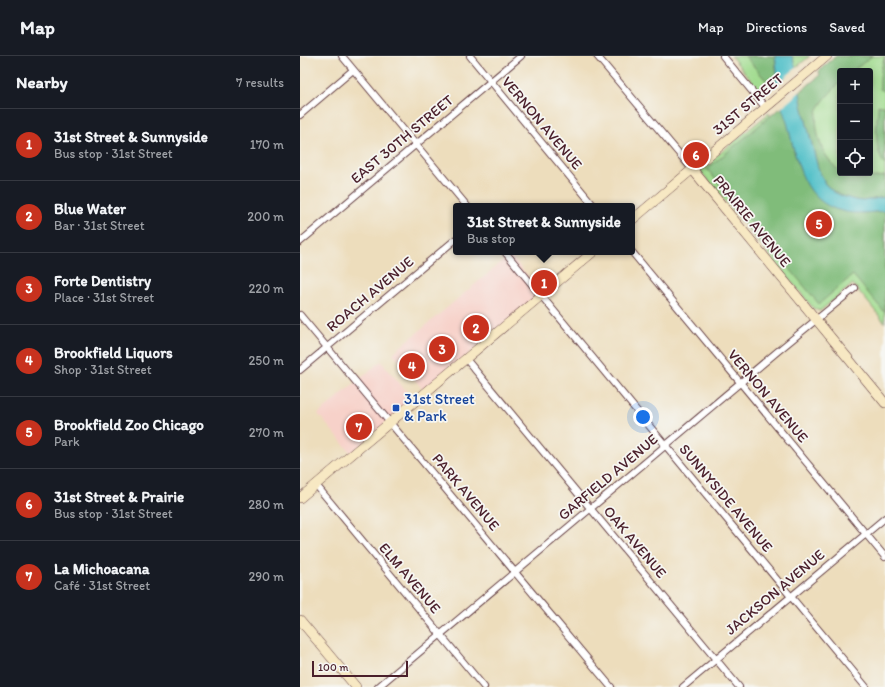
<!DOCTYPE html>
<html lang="en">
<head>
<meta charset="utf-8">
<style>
  body { margin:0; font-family:Itim,sans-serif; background:#242831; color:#f1f3f6 }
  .controls { position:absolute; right:12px; top:12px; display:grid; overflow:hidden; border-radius:4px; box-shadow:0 2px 10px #0003 }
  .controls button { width:36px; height:36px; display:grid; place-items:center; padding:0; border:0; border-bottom:1px solid #363941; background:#171b24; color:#f1f3f6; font:20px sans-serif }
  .scale { position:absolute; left:12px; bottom:10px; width:96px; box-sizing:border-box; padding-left:4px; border:2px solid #4a1f2b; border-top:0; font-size:11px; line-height:14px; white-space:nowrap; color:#4a1f2b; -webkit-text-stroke:3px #f6f6f2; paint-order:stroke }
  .you { position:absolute; left:343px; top:361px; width:14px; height:14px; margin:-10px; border:3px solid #fff; border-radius:50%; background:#1a73e8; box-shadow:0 0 0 6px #1a73e833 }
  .badge { display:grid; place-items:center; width:26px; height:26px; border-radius:50%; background:#c8321e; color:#fff; font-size:13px; font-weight:700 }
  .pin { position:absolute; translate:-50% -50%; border:2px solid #fff; box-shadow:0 1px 4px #0006 }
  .popup { position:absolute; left:153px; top:147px; width:182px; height:52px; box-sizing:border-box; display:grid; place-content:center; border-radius:4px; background:#171b24; filter:drop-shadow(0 1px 3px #0005); font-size:13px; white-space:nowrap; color:#9ea1a6 }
  .popup b { font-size:15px; color:#f1f3f6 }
  .popup::after { content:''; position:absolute; left:50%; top:100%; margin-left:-8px; border:8px solid transparent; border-top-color:#171b24 }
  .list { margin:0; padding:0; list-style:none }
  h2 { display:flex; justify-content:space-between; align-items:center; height:52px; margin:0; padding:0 16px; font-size:17px }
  h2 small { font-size:13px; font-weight:400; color:#9ea1a6 }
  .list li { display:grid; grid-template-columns:26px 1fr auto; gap:12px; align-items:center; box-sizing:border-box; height:72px; padding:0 16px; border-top:1px solid #363941 }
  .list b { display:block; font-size:15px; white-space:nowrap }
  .list p { margin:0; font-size:13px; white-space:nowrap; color:#9ea1a6 }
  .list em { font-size:13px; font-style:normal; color:#9ea1a6 }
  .icon { flex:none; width:22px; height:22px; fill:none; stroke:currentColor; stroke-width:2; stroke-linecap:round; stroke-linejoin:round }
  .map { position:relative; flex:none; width:585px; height:631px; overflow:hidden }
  header { display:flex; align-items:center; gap:24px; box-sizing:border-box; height:56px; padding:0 20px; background:#171b24; border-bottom:1px solid #363941 }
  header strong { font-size:19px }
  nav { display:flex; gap:22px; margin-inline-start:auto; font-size:14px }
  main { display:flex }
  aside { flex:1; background:#171b24 }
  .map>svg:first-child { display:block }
  .built { fill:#f7d1c9 }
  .green { fill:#a1dc8f; stroke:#767e5d; fill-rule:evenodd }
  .forest { fill:#80bc7a; stroke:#656e52 }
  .water { fill:#54c1c9; stroke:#4f707a }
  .pier { fill:#edddbc }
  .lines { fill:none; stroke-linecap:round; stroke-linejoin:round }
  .street-casing { stroke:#623c41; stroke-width:8 }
  .secondary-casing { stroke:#623c41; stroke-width:10 }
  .street { stroke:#fff; stroke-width:6 }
  .secondary { stroke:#f7e8c3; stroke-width:9 }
  .transit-dot { fill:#1a4fb4; stroke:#f6f6f2; stroke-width:1.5 }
  .labels { text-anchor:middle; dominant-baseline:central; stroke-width:3.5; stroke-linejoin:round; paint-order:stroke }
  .street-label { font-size:15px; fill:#4a1f2b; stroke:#f6f6f2 }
  .transit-label { font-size:15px; fill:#164399; stroke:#f6f6f2; text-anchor:start }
</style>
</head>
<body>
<header>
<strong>Map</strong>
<nav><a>Map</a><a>Directions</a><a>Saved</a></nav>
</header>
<main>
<aside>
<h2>Nearby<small>7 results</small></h2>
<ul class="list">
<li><span class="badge">1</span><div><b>31st Street &amp; Sunnyside</b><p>Bus stop · 31st Street</p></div><em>170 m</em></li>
<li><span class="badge">2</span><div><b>Blue Water</b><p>Bar · 31st Street</p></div><em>200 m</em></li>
<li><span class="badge">3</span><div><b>Forte Dentistry</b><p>Place · 31st Street</p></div><em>220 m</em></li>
<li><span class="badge">4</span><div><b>Brookfield Liquors</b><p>Shop · 31st Street</p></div><em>250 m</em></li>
<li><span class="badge">5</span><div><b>Brookfield Zoo Chicago</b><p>Park</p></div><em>270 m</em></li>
<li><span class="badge">6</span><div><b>31st Street &amp; Prairie</b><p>Bus stop · 31st Street</p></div><em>280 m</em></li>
<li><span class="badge">7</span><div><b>La Michoacana</b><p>Café · 31st Street</p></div><em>290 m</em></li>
</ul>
</aside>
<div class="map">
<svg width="585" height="631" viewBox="0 0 585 631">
  <rect width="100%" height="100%" fill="#f6f6f2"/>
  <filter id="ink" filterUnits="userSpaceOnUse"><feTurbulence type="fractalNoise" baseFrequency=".025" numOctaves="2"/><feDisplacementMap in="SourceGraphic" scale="8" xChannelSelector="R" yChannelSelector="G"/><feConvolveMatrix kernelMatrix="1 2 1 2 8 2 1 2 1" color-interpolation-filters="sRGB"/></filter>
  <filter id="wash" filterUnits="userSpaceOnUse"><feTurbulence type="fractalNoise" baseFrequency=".012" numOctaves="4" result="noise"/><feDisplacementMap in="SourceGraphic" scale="16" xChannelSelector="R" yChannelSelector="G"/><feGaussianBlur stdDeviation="0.9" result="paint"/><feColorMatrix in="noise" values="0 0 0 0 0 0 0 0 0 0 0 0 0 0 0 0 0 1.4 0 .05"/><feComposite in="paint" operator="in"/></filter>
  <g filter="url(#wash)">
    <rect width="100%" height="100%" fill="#edddbc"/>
    <!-- built -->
    <path class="built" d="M210,199L242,237L124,335L93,297Z
      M81,305L114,344L51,397L18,358Z"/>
    <!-- green -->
    <path class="green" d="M431,0H510L465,37V39L462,38Z
      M536,0H585V267L553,228L520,255L514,253L401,116V113L469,57L470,61L481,51L502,49L500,36L520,19L519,15ZM540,15H570V117H540Z"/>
    <!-- forest -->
    <path class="forest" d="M445,0H475L477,20L475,28H469Z
      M536,0H572L553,15H540V26C534,33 519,48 517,56C514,77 523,103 540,115V117L559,123L585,120V141L563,145L555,144L542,140L534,136L525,128L518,112L502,49L500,36L520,19L519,15Z
      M585,0V34L584,35L580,33C579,22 581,11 585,0Z
      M578,49L585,51V109C573,94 577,67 578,49Z
      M481,51L486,60L494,95L500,114L562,157L585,155V257L553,219L519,248L407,113Z"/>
    <!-- water -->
    <path class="water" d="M475,0H492L496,12L502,49L518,112L525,128L534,136L542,140L555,144L563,145L585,141V155C571,156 556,159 542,155C504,146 497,107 489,74C486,59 478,46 476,30C475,26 477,22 477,18C477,12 476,6 475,0Z"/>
    <!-- pier -->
    <path class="pier" d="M498,10L502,34L480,53L474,31Z"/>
  </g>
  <g filter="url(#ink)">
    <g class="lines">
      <defs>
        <path id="street" d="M42,0L167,150
          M170,0L294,150
          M297,0L392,113
          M423,0L465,51
          M0,59L53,14
          M0,186L221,0
          M205,196L566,631
          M332,196L585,501
          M0,259L311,631
          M166,303L439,631
          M0,314L156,183
          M16,429L184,631
          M78,631L478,295L555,232
          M383,631L585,462"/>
        <path id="secondary" d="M392,113L585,347
          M332,164L527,0
          M0,442L293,196
          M0,564L56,631"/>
      </defs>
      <!-- street casing -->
      <use href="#street" class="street-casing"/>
      <!-- secondary casing -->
      <use href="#secondary" class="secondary-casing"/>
      <!-- street -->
      <use href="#street" class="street"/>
      <!-- secondary -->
      <use href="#secondary" class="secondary"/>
    </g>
  </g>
  <!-- markers -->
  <rect class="transit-dot" x="92" y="348" width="8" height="8" rx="2"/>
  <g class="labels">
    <!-- street labels -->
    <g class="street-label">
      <text transform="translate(448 48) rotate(-40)">31ST STREET</text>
      <text transform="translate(242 67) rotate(50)">VERNON AVENUE</text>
      <text transform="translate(102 83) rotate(-40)">EAST 30TH STREET</text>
      <text transform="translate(452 165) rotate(51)">PRAIRIE AVENUE</text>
      <text transform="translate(70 238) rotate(-40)">ROACH AVENUE</text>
      <text transform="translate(468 340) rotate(50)">VERNON AVENUE</text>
      <text transform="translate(308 421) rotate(-40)">GARFIELD AVENUE</text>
      <text transform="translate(166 436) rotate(50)">PARK AVENUE</text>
      <text transform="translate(426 442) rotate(50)">SUNNYSIDE AVENUE</text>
      <text transform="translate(335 486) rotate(50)">OAK AVENUE</text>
      <text transform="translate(110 522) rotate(50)">ELM AVENUE</text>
      <text transform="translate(475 536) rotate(-40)">JACKSON AVENUE</text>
    </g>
    <!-- transit labels -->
    <g class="transit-label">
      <text x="104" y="343">31st Street<tspan x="104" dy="17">&amp; Park</tspan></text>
    </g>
  </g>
</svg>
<div class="controls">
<button>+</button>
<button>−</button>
<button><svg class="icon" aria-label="locate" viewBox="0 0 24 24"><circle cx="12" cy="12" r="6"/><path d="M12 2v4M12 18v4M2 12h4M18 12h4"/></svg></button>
</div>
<div class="scale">100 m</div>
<div class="you"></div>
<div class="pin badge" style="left:244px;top:227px">1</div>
<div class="popup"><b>31st Street &amp; Sunnyside</b>Bus stop</div>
<div class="pin badge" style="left:176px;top:272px">2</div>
<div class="pin badge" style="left:142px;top:293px">3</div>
<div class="pin badge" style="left:112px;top:310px">4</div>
<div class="pin badge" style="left:519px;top:168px">5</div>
<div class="pin badge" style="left:396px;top:99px">6</div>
<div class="pin badge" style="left:59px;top:371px">7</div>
</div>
</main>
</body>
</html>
